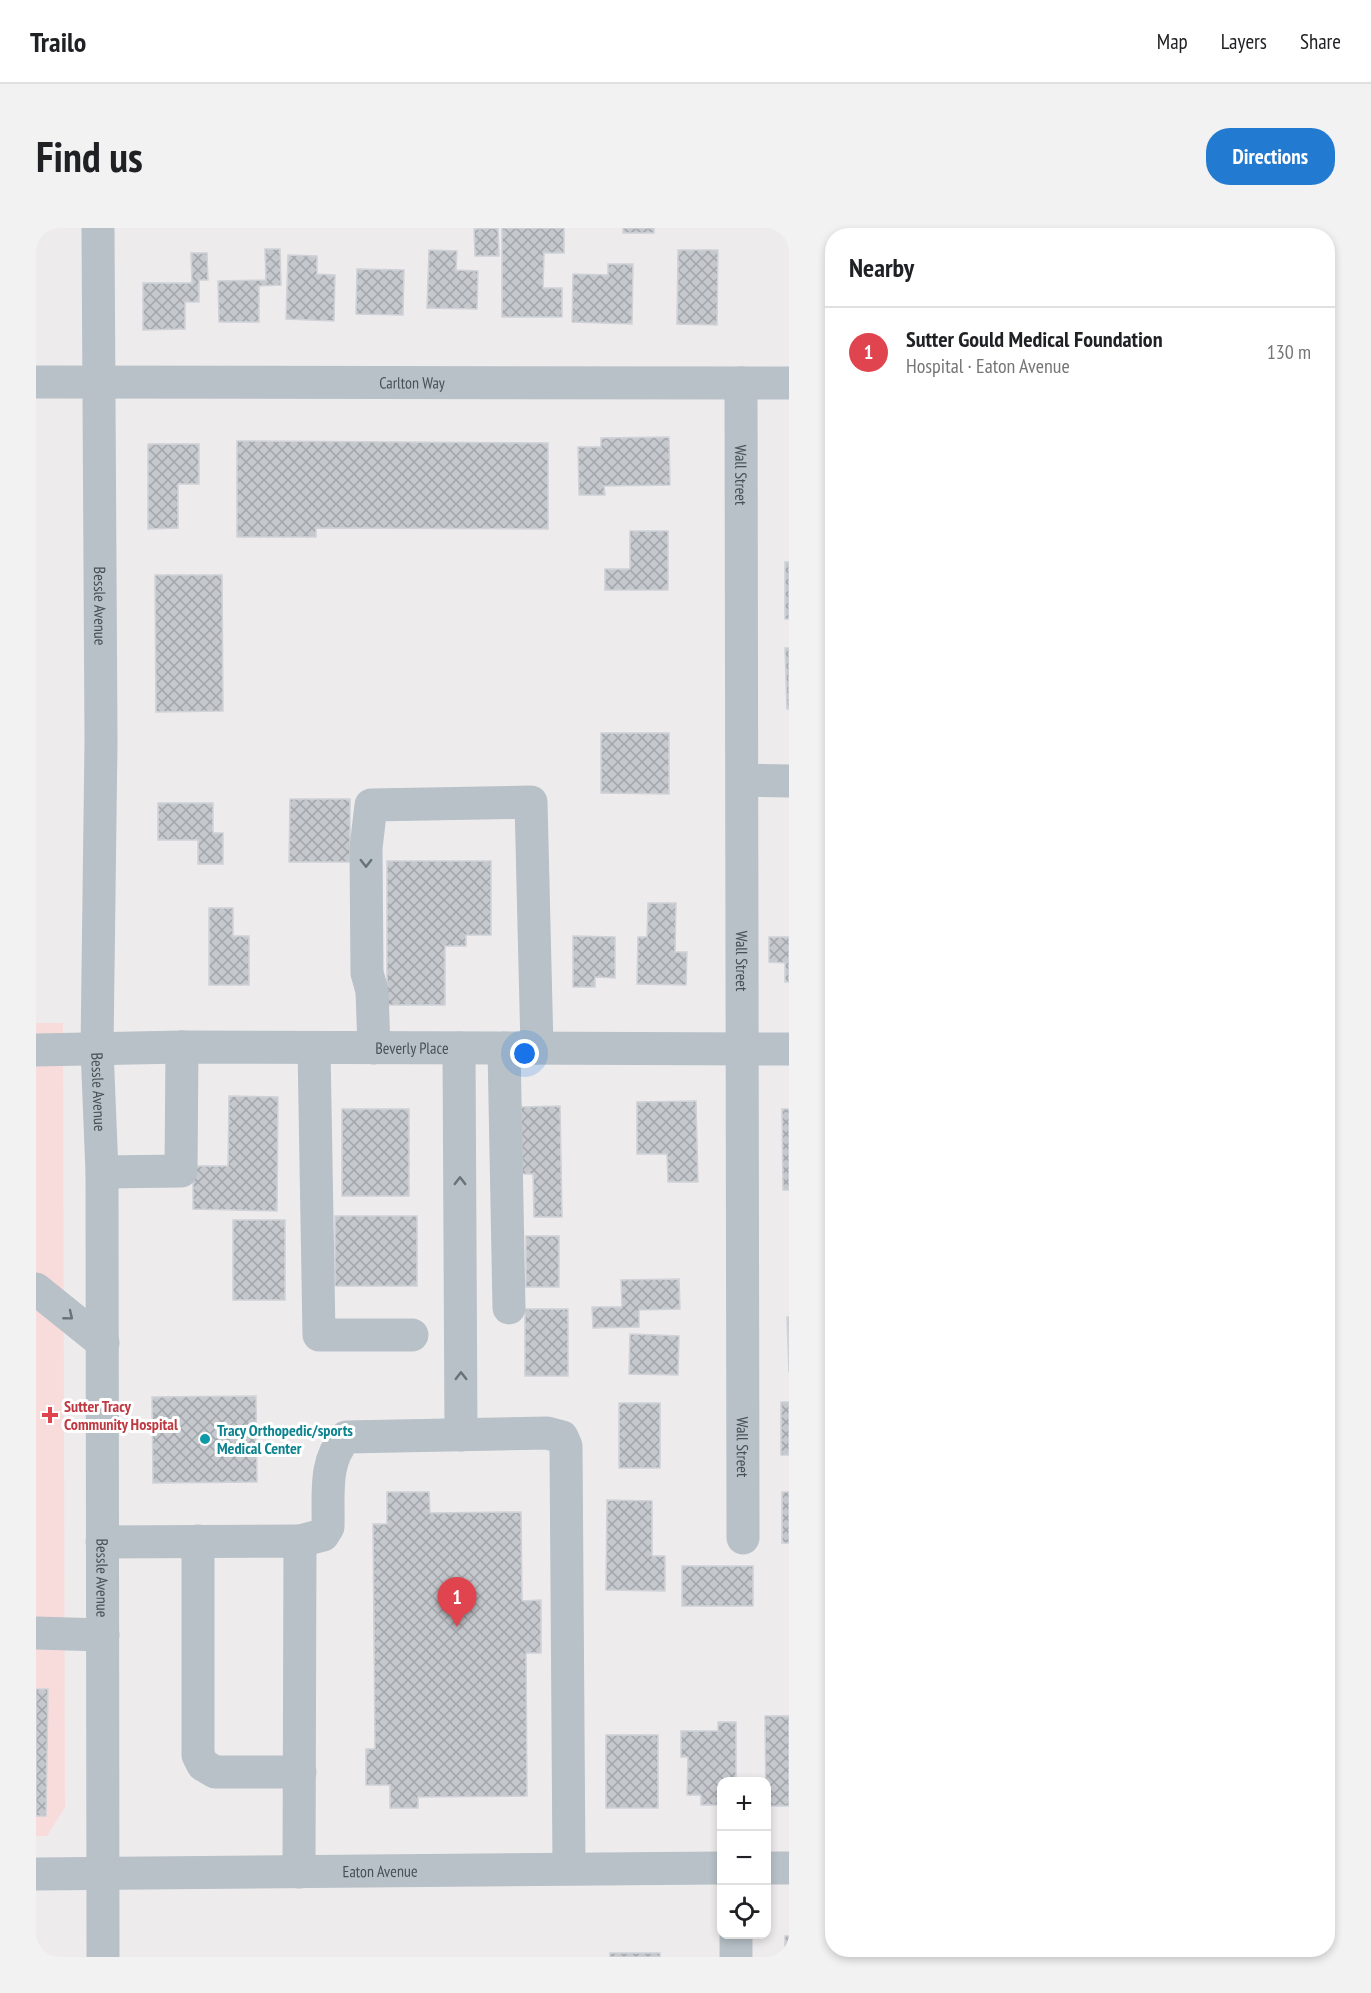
<!DOCTYPE html>
<html lang="en">
<head>
<meta charset="utf-8">
<style>
  body { margin:0; font-family:"PT Sans Narrow",sans-serif; background:#f2f2f2; color:#202124 }
  .controls { position:absolute; right:18px; bottom:18px; display:grid; overflow:hidden; border-radius:12px; box-shadow:0 3px 9px #0003 }
  .controls button { width:54px; height:54px; display:grid; place-items:center; padding:0; border:0; border-bottom:2px solid #e0e0e0; background:#fff; color:#202124; font:30px sans-serif }
  .you { position:absolute; left:489px; top:826px; width:21px; height:21px; margin:-15px; border:4px solid #fff; border-radius:50%; background:#1a73e8; box-shadow:0 0 0 9px #1a73e833 }
  .badge { display:grid; place-items:center; width:39px; height:39px; border-radius:50%; background:#237bd1; color:#fff; font-size:20px; font-weight:700 }
  .pin { position:absolute; translate:-50% -50px; filter:drop-shadow(0 2px 3px #0008) }
  .pin::after { content:''; position:absolute; top:32px; width:21px; height:18px; background:inherit; clip-path:polygon(0 0,100% 0,50% 100%) }
  .list { margin:0; padding:0; list-style:none }
  h2 { display:flex; justify-content:space-between; align-items:center; height:78px; margin:0; padding:0 24px; font-size:26px }
  h2 small { font-size:20px; font-weight:400; color:#757577 }
  .list li { display:grid; grid-template-columns:39px 1fr auto; gap:18px; align-items:center; box-sizing:border-box; height:90px; padding:0 24px; border-top:2px solid #e0e0e0 }
  .list b { display:block; font-size:22px; white-space:nowrap }
  .list p { margin:0; font-size:20px; white-space:nowrap; color:#757577 }
  .list em { font-size:20px; font-style:normal; color:#757577 }
  .icon { flex:none; width:33px; height:33px; fill:none; stroke:currentColor; stroke-width:2; stroke-linecap:round; stroke-linejoin:round }
  .map { position:relative; flex:none; width:753px; height:1729px; overflow:hidden; border-radius:24px }
  header { display:flex; align-items:center; gap:36px; box-sizing:border-box; height:84px; padding:0 30px; background:#fff; border-bottom:2px solid #e0e0e0 }
  header strong { font-size:28px }
  nav { display:flex; gap:33px; margin-inline-start:auto; font-size:21px }
  .intro { display:flex; align-items:center; justify-content:space-between; box-sizing:border-box; height:144px; padding:0 36px }
  h1 { margin:0; font-size:42px }
  .button { padding:15px 27px; border-radius:24px; background:#237bd1; color:#fff; font-size:21px; font-weight:700 }
  main { display:flex; gap:36px; padding:0 36px }
  aside { flex:1; background:#fff; border-radius:24px; box-shadow:0 3px 9px #0003 }
  .map>svg:first-child { display:block }
  .medical { fill:#f8dcdb }
  .building { fill:url(#building-cross-hatch); stroke:#d0d2d7; stroke-width:1.5 }
  .lines { fill:none; stroke-linecap:round; stroke-linejoin:round }
  .minor { stroke:#b7c1c7; stroke-width:33 }
  .oneway { stroke:#677279 }
  .health-dot { fill:#e0444e; stroke:#fff; stroke-width:2 }
  .culture-dot { fill:#0f9aa8; stroke:#fff; stroke-width:2 }
  .labels { text-anchor:middle; dominant-baseline:central; stroke-width:6; stroke-linejoin:round; paint-order:stroke }
  .street-label { font-size:16px; fill:#455057; stroke:#fff }
  .health-label { font-size:16px; font-weight:bold; fill:#be3a42; stroke:#fff; text-anchor:start }
  .culture-label { font-size:16px; font-weight:bold; fill:#0d838f; stroke:#fff; text-anchor:start }
</style>
</head>
<body>
<header>
<strong>Trailo</strong>
<nav><a>Map</a><a>Layers</a><a>Share</a></nav>
</header>
<div class="intro"><h1>Find us</h1><a class="button">Directions</a></div>
<main>
<div class="map">
<svg width="753" height="1729" viewBox="0 0 753 1729">
  <defs>
    <pattern id="building-cross-hatch" width="8" height="8" patternUnits="userSpaceOnUse" patternTransform="scale(1.5)"><rect width="8" height="8" fill="#c5c9ce"/><path d="M0 0l8 8M0 8l8-8" fill="none" stroke="#a2a6aa"/></pattern>
  </defs>
  <rect width="100%" height="100%" fill="#eeebec"/>
  <!-- medical -->
  <path class="medical" d="M0,795H27L29,1579L11,1608H0Z"/>
  <!-- building -->
  <path class="building" d="M462,0L463,28H439L438,1Z
    M466,0H528V25H508L507,60H526V89H466Z
    M587,0H618V5H587Z
    M229,21H244L245,57L223,58V94H183L182,53L230,52Z
    M393,22L421,23L420,42L442,43L441,81L391,80Z
    M642,22H682L681,97L641,96Z
    M155,25H171L172,52H163V74H149V101L107,102V55H156Z
    M252,27L281,28V46L299,47L298,93L250,91Z
    M572,36H597L596,96L536,94L537,46L572,47Z
    M321,41L368,42L367,87L320,86Z
    M633,209L634,257L568,258L569,267H543L542,219H565V210Z
    M201,213L512,215V301L280,300V309H201Z
    M112,216H163V256H142V300L112,301Z
    M594,303H632V362H569V341H594Z
    M749,334H753V391H749Z
    M119,347H186L187,483L120,484Z
    M749,420H753V481H751Z
    M565,505H633V566L565,565Z
    M254,571H314V634H253Z
    M122,575H177V605H187V636H162V612H122Z
    M351,633H455V707H430V718H409V777H351Z
    M612,675H640L639,724H651L650,757L601,756L602,709H611Z
    M173,680H197V708H213V757H173Z
    M537,708L579,709V750L559,749V759H537Z
    M733,709H753V754H749V735L733,734Z
    M193,868L242,869L241,983L157,981V938H192Z
    M660,873L662,954H632L631,926H601V874Z
    M524,878L526,989H498L497,946H486L485,879Z
    M306,881H373V968H306Z
    M746,881H753V962H747Z
    M299,988H381V1058H299Z
    M197,992H249V1072H197Z
    M490,1008H523V1059H490Z
    M643,1051L644,1081L603,1082V1099L557,1100L556,1079H586L585,1052Z
    M489,1081H532V1148H489Z
    M751,1089H753V1144Z
    M594,1106L643,1108L642,1147L593,1146Z
    M220,1168L221,1254L117,1255L116,1169Z
    M745,1174H753V1227H745Z
    M583,1175H624V1240H583Z
    M351,1264H393L394,1285L485,1284L486,1373L505,1372V1425H490L491,1568L382,1569V1580H354V1557H330V1521H339L337,1296H351Z
    M746,1264H753V1315H746Z
    M571,1272L616,1273V1328H629V1363L570,1362Z
    M646,1338H717V1378H646Z
    M0,1461H12L10,1588H0Z
    M729,1488H753V1578H730Z
    M682,1494H700V1554H686L683,1577H665V1567H651L652,1529H645V1503H682Z
    M570,1507H622V1580H570Z
    M749,1708H753V1729H749Z
    M574,1725H624V1729H574Z"/>
  <g class="lines">
    <!-- minor -->
    <g class="minor">
      <path id="s1" d="M62,0L65,513L61,821L66,944L67,1729"/>
      <path id="s2" d="M0,154L753,155"/>
      <path id="s3" d="M705,155L707,1310"/>
      <path d="M707,552L753,553"/>
      <path d="M278,820L283,1107H376"/>
      <path d="M338,820L336,763L331,745L330,620L335,577L495,574L501,820"/>
      <path d="M423,820L425,1207"/>
      <path d="M468,820L473,1080"/>
      <path id="s4" d="M0,822L146,819L753,821"/>
      <path d="M66,944L145,943L146,819"/>
      <path d="M0,1061L67,1115"/>
      <path d="M162,1313V1527L167,1537L179,1544H264"/>
      <path d="M264,1313L287,1307L292,1299C293,1267 287,1234 310,1209L511,1205L526,1209L530,1218L533,1640"/>
      <path d="M66,1314L264,1313L263,1644"/>
      <path d="M0,1405L67,1407"/>
      <path d="M730,1640H753"/>
      <path id="s5" d="M0,1646L686,1640"/>
      <path d="M700,1706V1729"/>
    </g>
  </g>
  <!-- one-way arrows -->
  <defs><path id="oneway-chevron" d="M-2-3.5L2.5 0L-2 3.5" fill="none" stroke-width="1.6" stroke-linecap="round" stroke-linejoin="round" transform="scale(1.5)"/></defs>
  <g class="oneway">
    <use href="#oneway-chevron" transform="translate(330 635) rotate(90)"/>
    <use href="#oneway-chevron" transform="translate(424 953) rotate(-90)"/>
    <use href="#oneway-chevron" transform="translate(33 1088) rotate(39)"/>
    <use href="#oneway-chevron" transform="translate(425 1148) rotate(-90)"/>
  </g>
  <!-- markers -->
  <path class="health-dot" d="M11 1178h6v6h6v6h-6v6h-6v-6h-6v-6h6z"/>
  <circle class="culture-dot" cx="169" cy="1211" r="6"/>
  <g class="labels">
    <!-- street labels -->
    <g class="street-label">
      <text stroke="none"><textPath href="#s2" startOffset="376">Carlton Way</textPath></text>
      <text stroke="none"><textPath href="#s3" startOffset="92">Wall Street</textPath></text>
      <text stroke="none"><textPath href="#s1" startOffset="378">Bessle Avenue</textPath></text>
      <text stroke="none"><textPath href="#s3" startOffset="578">Wall Street</textPath></text>
      <text stroke="none"><textPath href="#s4" startOffset="376">Beverly Place</textPath></text>
      <text stroke="none"><textPath href="#s1" startOffset="864">Bessle Avenue</textPath></text>
      <text stroke="none"><textPath href="#s3" startOffset="1064">Wall Street</textPath></text>
      <text stroke="none"><textPath href="#s1" startOffset="1350">Bessle Avenue</textPath></text>
      <text stroke="none"><textPath href="#s5" startOffset="344">Eaton Avenue</textPath></text>
    </g>
    <!-- health labels -->
    <g class="health-label">
      <text x="28" y="1178">Sutter Tracy<tspan x="28" dy="18">Community Hospital</tspan></text>
    </g>
    <!-- culture labels -->
    <g class="culture-label">
      <text x="181" y="1202">Tracy Orthopedic/sports<tspan x="181" dy="18">Medical Center</tspan></text>
    </g>
  </g>
</svg>
<div class="controls">
<button>+</button>
<button>−</button>
<button><svg class="icon" aria-label="locate" viewBox="0 0 24 24"><circle cx="12" cy="12" r="6"/><path d="M12 2v4M12 18v4M2 12h4M18 12h4"/></svg></button>
</div>
<div class="you"></div>
<div class="pin badge" style="left:421px;top:1399px;background:#e0444e">1</div>
</div>
<aside>
<h2>Nearby<small></small></h2>
<ul class="list">
<li><span class="badge" style="background:#e0444e">1</span><div><b>Sutter Gould Medical Foundation</b><p>Hospital · Eaton Avenue</p></div><em>130 m</em></li>
</ul>
</aside>
</main>
</body>
</html>
